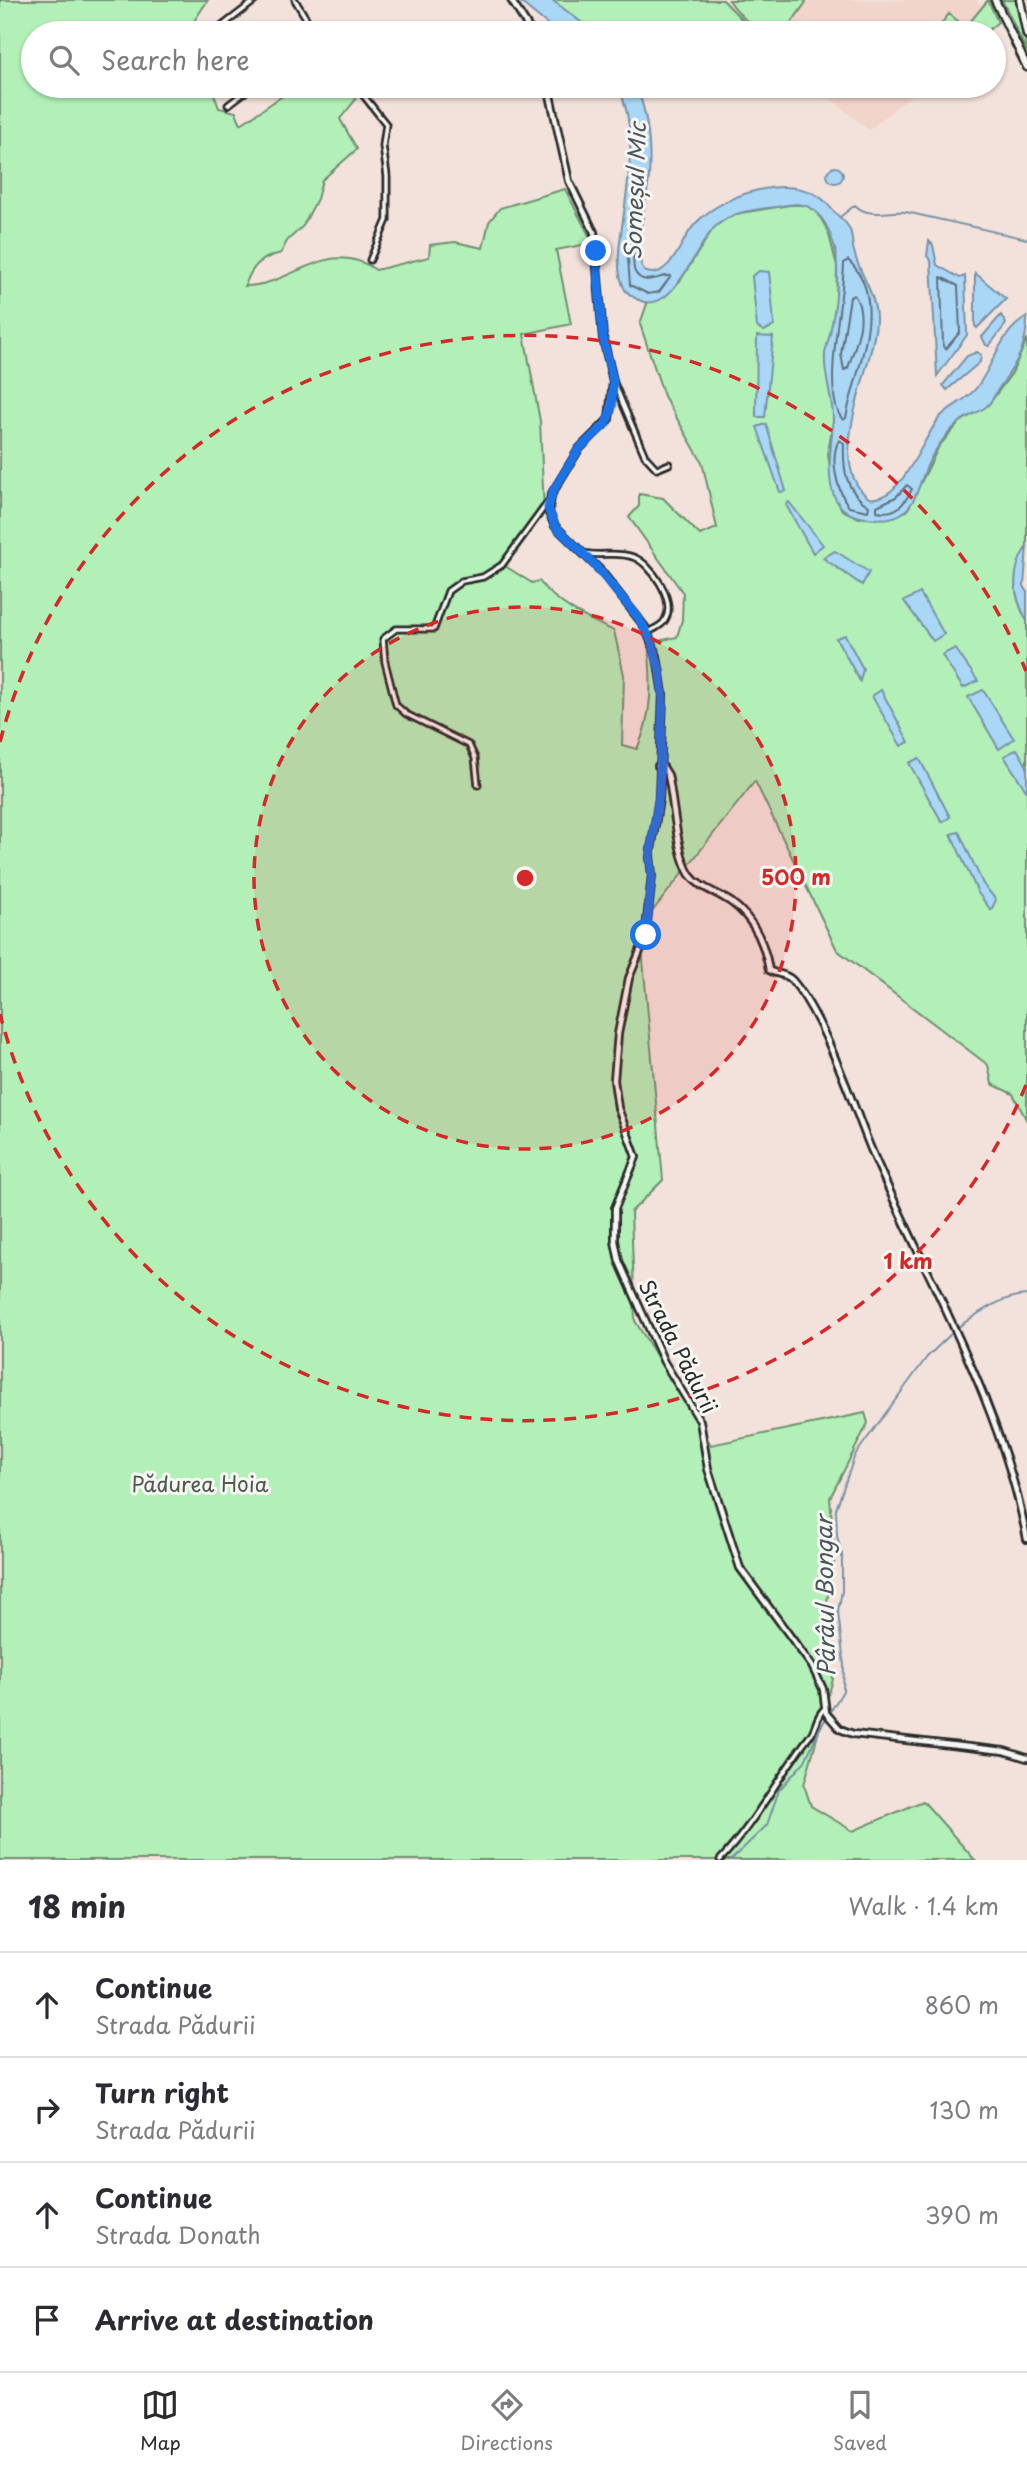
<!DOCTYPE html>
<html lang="en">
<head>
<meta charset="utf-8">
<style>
  body { margin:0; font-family:"Playpen Sans",sans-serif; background:#f2f2f3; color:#2b2b33 }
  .stop { position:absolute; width:21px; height:21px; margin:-16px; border:5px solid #1a73e8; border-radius:50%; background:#fff }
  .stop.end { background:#1a73e8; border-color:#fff; box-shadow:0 2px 7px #0008 }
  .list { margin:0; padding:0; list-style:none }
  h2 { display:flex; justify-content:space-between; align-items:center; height:91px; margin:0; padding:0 28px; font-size:30px }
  h2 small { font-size:23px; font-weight:400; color:#7c7c81 }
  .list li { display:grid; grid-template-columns:46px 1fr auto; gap:21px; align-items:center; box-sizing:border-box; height:105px; padding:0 28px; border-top:2px solid #e1e1e2 }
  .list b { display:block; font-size:26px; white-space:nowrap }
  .list p { margin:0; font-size:23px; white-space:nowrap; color:#7c7c81 }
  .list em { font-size:23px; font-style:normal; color:#7c7c81 }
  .icon { flex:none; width:38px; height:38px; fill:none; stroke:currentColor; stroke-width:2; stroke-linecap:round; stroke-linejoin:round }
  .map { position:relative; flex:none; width:1027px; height:1860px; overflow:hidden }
  .search { position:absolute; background:#fff; box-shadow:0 2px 5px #0004; left:21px; right:21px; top:21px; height:77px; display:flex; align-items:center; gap:18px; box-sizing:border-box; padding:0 24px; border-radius:38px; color:#7c7c81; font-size:26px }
  .sheet { height:511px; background:#fff }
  nav { display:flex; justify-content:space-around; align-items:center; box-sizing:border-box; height:98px; border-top:2px solid #e1e1e2; background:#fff; font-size:19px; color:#7c7c81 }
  nav a { display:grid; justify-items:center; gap:4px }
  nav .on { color:#2b2b2b }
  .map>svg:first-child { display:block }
  .built { fill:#f1d4ca }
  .green { fill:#b2f0b7; stroke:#6e8e71; stroke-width:2 }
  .water { fill:#abd7f7; stroke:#7892a5; stroke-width:2 }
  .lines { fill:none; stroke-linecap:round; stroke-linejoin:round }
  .shore { stroke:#5e707d; stroke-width:2 }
  .stream { stroke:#7892a5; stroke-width:2 }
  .minor-casing { stroke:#2b2b2b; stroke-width:9 }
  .tertiary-casing { stroke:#2b2b2b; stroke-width:10 }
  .primary-casing { stroke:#2b2b2b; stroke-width:11 }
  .minor { stroke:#f6f6f2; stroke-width:3.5 }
  .tertiary { stroke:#f6f6f2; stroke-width:4.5 }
  .primary { stroke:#f6f6f2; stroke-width:6 }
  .route { stroke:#1a73e8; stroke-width:9 }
  .ring { fill:none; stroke:#d62828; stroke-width:3.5; stroke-dasharray:12 9 }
  .labels { text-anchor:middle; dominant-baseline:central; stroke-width:6; stroke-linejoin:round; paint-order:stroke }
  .street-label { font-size:21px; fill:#2b2b2b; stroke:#f6f6f2 }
  .park-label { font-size:21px; fill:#4d5c4e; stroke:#f6f6f2 }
  .water-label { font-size:23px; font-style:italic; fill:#4b565e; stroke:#f6f6f2 }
  .centre { fill:#d62828; stroke:#f6f6f2; stroke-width:3.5 }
  .ring-label { font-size:21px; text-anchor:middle; font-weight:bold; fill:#d62828; stroke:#f6f6f2; stroke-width:6; stroke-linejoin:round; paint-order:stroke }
</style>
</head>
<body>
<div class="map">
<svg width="1027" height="1860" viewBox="0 0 1027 1860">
  <rect width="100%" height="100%" fill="#f3e2db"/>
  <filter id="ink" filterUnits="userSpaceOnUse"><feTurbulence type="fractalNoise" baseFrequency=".0143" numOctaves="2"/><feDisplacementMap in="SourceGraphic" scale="14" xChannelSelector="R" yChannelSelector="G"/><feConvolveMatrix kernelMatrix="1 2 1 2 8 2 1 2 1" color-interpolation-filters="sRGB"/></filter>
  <g filter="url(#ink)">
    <!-- built -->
    <path class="built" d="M723,0H977L980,5L988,0L998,22L985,33H755Z
      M815,86H922L869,130Z"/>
    <!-- green -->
    <path class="green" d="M0,0H208L194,21L184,25L177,33H33V86H211L219,108L236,112L241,124L297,86H350L356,99L340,119L357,149L322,180L317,199L303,226L287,241L281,253C261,258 252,265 245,286C292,286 328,236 376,270L429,257L430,245L455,242L483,248L489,222L500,208L565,189L593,243L556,250L571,324L524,334L540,421L544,511L505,566L532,583L539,581C557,605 588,619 614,631L624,675L622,745L637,749C653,715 652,680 648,643L677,637L682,620L683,593L629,517L639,506V494L663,498L700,535L717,528L702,462L664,396L640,324L648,301L653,302L680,281L714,227L726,219L740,213L790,205H805L817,212L828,231L837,266L833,421L828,453L833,491L842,510L859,518L907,511L939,446L960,422L989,404L1012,373L1027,339V546C1011,572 1012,594 1027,621V1121L1013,1094L992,1084L988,1065L837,950L755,781L640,927L663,1180L631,1212L635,1321L711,1445L865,1413L868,1423L830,1498L835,1556L825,1613L833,1679L804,1785L811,1806L853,1831L923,1801L975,1860H0Z
      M552,0H723L755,33H595Z
      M729,0H804L806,2L785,32L775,25L769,33C753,30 738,13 729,0Z
      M988,0L998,22L985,33H961Z
      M1002,0H1019L1027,52Z
      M949,14L963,25L957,33H942L937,29Z"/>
    <!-- water -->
    <path class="water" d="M518,0H552L595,33H558Z
      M618,86H636C648,114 651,147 649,178C647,202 632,250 644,271C651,274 657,274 663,269C679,258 683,235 697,222C726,192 801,169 830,207C840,220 851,222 852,240C854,269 877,290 876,321C875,366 821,463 869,498C901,504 922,439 940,417C951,405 967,401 977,387C994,364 1000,332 1027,317C1027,345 1018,361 1002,384C996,391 994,399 987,406C979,413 968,415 960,422C949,430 940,443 933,454C912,490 921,525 866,518C817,513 831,456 833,422C834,399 823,377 825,354C826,345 830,337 831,328C835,309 838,285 837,265C837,248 828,223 816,212C805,201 790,204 776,207C755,210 732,211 716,226C693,246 669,335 625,290C614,269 620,241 623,220C629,174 638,129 618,86Z
      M827 175a8 8 0 1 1 16 0a8 8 0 1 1-16 0Z
      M929,241L933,245L937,265L960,278L965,276L967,335L937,376L931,261L927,256Z
      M759,271L769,272C771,290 773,307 774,326L764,331L757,327L752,276Z
      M975,273L1006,299L977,328L975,326Z
      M1001,315L1006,324L989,346L986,345L982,337Z
      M757,336L773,337L765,417H756Z
      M977,352L981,355L980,362L947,390L943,385L967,356Z
      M766,424L786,491L780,492L757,427Z
      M789,502L823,545L813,553L786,505Z
      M1027,546L1024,586L1027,591V621C1013,595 1010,571 1027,546Z
      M835,551L869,572L862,585L823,558Z
      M920,593L944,634L933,641L904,601Z
      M845,635L863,669L860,681L836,638Z
      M955,648L978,681L963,688L942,655Z
      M881,690L909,742L901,746L872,696Z
      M983,690L1014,739L999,749L968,697Z
      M1017,749L1027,766V792L1004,756Z
      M919,758L950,817L942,822L909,763Z
      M959,832L983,884L996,900L991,910L978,893L951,834Z"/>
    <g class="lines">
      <!-- shore -->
      <path class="shore" d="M631,244C636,252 631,263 635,272C644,288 661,274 671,276L659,292L648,294L630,285L627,246Z
        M848,260C891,300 855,370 846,418L843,420C820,395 844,299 844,263Z
        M941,277L958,286L960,332L946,349L943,346Z
        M854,295C869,315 855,346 848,368L844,370L841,354L850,297Z
        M839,440L844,443C843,468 845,492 869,506L868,511L849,507C837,490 829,459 839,440Z
        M907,485L912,489C904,505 896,515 877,511V506L896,497Z"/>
      <!-- stream -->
      <path class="stream" d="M840,217L855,205C869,219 887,210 906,212L1027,239
        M957,1328C977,1314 1001,1296 1027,1295
        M731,1860L767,1825L779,1790L805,1761L819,1730L843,1691L844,1665L838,1611L842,1591V1555L837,1536L836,1509L855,1455L927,1357L953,1332"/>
      <defs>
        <path id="minor" d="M295,0L315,33
          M213,33L256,0
          M356,86L386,124L383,146L387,176V220L370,260
          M228,105L253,86
          M614,383L645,456L657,469L669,464
          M584,553C600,557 618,551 633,557C651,563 677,601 665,620C662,626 654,629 648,632
          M478,785L475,758L469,745L406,714L396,705L385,662L383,639L396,629H434L448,591L462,581L483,577L502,565L548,502
          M720,1860C755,1823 778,1777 809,1737C816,1729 816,1716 824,1709"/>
        <path id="tertiary" d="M511,0L532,33
          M548,86L569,181L594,232L603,338L613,381L609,419L579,449L551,495L549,513L555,526L601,571L645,627L657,656L663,694L659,799L650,857L652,875L645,939L629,978L618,1034L614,1080L618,1108L636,1157L615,1208V1241L619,1261L664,1362L700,1421L708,1469L740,1568L812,1666L823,1689L826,1713L840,1729L853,1734L1004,1751L1027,1758
          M658,766L663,767L668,775C674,802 676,853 690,875C698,886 710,890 721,896C750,911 764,940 769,970C776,975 786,973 792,980C824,1017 852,1103 871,1149C926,1278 1001,1400 1027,1539"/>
        <path id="primary" d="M995,0L1027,67
          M1020,0L1027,35"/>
      </defs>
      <!-- minor casing -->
      <use href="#minor" class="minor-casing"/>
      <!-- tertiary casing -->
      <use href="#tertiary" class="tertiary-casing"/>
      <!-- primary casing -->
      <use href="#primary" class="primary-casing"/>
      <!-- minor -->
      <use href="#minor" class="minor"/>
      <!-- tertiary -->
      <use href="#tertiary" class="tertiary"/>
      <!-- primary -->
      <use href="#primary" class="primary"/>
    </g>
  </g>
  <g class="lines" filter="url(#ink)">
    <!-- route -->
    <path class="route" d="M596,251L603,338L613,381L612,407L606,424L579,449L553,491L548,508L555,526L592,562L638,617L652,642L660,671L663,699L659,794L650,857L652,875L646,935"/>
  </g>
  <!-- distance rings -->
  <circle cx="525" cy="878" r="271" fill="#d62828" fill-opacity=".12"/>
  <g class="ring">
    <circle cx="525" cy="878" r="271"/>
    <path d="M1026 1085A542 542 0 0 1 0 1014M0 742A542 542 0 0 1 1026 671"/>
  </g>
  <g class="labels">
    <!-- street labels -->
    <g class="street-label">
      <text transform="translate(679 1346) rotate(63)">Strada Pădurii</text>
    </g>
    <!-- park labels -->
    <g class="park-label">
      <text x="200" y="1483">Pădurea Hoia</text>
    </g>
    <!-- water labels -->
    <g class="water-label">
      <text transform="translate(634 191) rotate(-88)">Someșul Mic</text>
      <text transform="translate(824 1596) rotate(-91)">Pârâul Bongar</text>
    </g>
  </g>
  <circle cx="525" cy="878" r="10" class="centre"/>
  <g class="ring-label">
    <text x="796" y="885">500 m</text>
    <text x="908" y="1269">1 km</text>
  </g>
</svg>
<div class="stop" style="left:646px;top:935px"></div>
<div class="stop end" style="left:596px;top:251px"></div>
<div class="search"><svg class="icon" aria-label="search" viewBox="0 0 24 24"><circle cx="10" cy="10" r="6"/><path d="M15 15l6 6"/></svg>Search here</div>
</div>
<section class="sheet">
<h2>18 min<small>Walk · 1.4 km</small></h2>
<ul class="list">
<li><svg class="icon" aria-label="ahead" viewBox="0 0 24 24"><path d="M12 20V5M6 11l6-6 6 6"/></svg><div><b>Continue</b><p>Strada Pădurii</p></div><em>860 m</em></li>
<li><svg class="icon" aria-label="right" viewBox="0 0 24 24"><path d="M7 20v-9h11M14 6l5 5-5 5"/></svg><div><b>Turn right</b><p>Strada Pădurii</p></div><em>130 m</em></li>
<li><svg class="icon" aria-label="ahead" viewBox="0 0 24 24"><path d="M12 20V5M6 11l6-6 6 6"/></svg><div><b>Continue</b><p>Strada Donath</p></div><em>390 m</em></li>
<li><svg class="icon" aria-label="arrive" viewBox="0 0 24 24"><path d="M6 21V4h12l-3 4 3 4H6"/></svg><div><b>Arrive at destination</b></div></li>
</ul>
</section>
<nav>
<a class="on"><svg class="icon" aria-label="map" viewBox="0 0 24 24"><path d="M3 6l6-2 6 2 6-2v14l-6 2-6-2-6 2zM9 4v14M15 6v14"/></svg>Map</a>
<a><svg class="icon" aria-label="directions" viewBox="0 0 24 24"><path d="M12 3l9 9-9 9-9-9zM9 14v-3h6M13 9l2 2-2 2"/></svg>Directions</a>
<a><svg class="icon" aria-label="saved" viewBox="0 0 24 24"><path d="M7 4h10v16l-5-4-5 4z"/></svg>Saved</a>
</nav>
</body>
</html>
